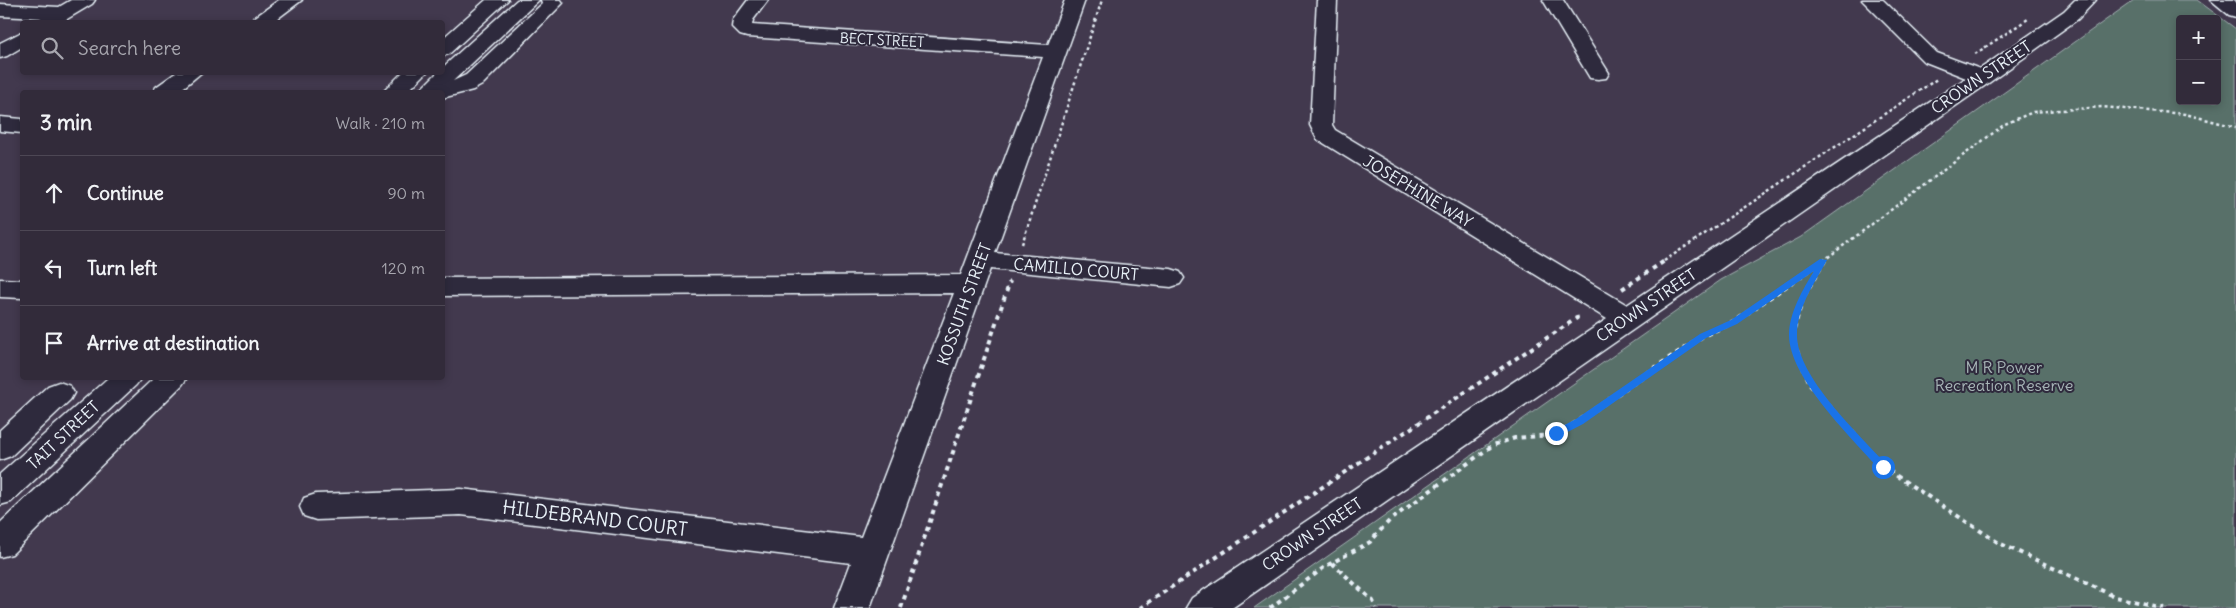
<!DOCTYPE html>
<html lang="en">
<head>
<meta charset="utf-8">
<style>
  body { margin:0; font-family:Delius,sans-serif; background:#3d3745; color:#f1f3f6 }
  .controls { position:absolute; right:15px; top:15px; display:grid; overflow:hidden; border-radius:5px; box-shadow:0 2px 8px #0003 }
  .controls button { width:45px; height:45px; display:grid; place-items:center; padding:0; border:0; border-bottom:1px solid #4d4754; background:#322b3a; color:#f1f3f6; font:25px sans-serif }
  .stop { position:absolute; width:15px; height:15px; margin:-11px; border:4px solid #1a73e8; border-radius:50%; background:#fff }
  .stop.end { background:#1a73e8; border-color:#fff; box-shadow:0 1px 5px #0008 }
  .list { margin:0; padding:0; list-style:none }
  h2 { display:flex; justify-content:space-between; align-items:center; height:65px; margin:0; padding:0 20px; font-size:21px }
  h2 small { font-size:16px; font-weight:400; color:#a8a7af }
  .list li { display:grid; grid-template-columns:32px 1fr auto; gap:15px; align-items:center; box-sizing:border-box; height:75px; padding:0 20px; border-top:1px solid #4d4754 }
  .list b { display:block; font-size:19px; white-space:nowrap }
  .list em { font-size:16px; font-style:normal; color:#a8a7af }
  .icon { flex:none; width:28px; height:28px; fill:none; stroke:currentColor; stroke-width:2; stroke-linecap:round; stroke-linejoin:round }
  .map { position:relative; flex:none; width:2236px; height:608px; overflow:hidden }
  .search { position:absolute; background:#322b3a; box-shadow:0 2px 8px #0003; left:20px; top:20px; width:425px; height:55px; display:flex; align-items:center; gap:12px; box-sizing:border-box; padding:0 18px; border-radius:5px; color:#a8a7af; font-size:19px }
  .panel { position:absolute; background:#322b3a; box-shadow:0 2px 8px #0003; left:20px; top:90px; width:425px; height:290px; border-radius:5px }
  .map>svg:first-child { display:block }
  .green { fill:#596f69; stroke:#a0b0b0; fill-rule:evenodd }
  .lines { fill:none; stroke-linecap:round; stroke-linejoin:round }
  .minor-casing { stroke:#e8f1f8; stroke-width:3 }
  .path-far1 { stroke:#e8f1f8; stroke-width:2.5; stroke-dasharray:3 3; stroke-linecap:butt }
  .path { stroke:#e8f1f8; stroke-width:4; stroke-dasharray:4.5 4.5; stroke-linecap:butt }
  .minor { fill:#2f2a3d; fill-rule:evenodd }
  .route { fill:#1a73e8 }
  .labels { text-anchor:middle; dominant-baseline:central; stroke-width:4; stroke-linejoin:round; paint-order:stroke }
  .far-street-label { font-size:14px; fill:#e8f1f8; stroke:#2f2a3d }
  .street-label { font-size:16px; fill:#e8f1f8; stroke:#2f2a3d }
  .park-label { font-size:16px; fill:#a8b6b8; stroke:#2f2a3d }
  .near-street-label { font-size:19px; fill:#e8f1f8; stroke:#2f2a3d }
</style>
</head>
<body>
<div class="map">
<svg width="2236" height="608" viewBox="0 0 2236 608">
  <rect width="100%" height="100%" fill="#42394e"/>
  <filter id="ink" filterUnits="userSpaceOnUse"><feTurbulence type="fractalNoise" baseFrequency=".02" numOctaves="2"/><feDisplacementMap in="SourceGraphic" scale="10" xChannelSelector="R" yChannelSelector="G"/><feConvolveMatrix kernelMatrix="1 2 1 2 8 2 1 2 1" color-interpolation-filters="sRGB"/></filter>
  <g filter="url(#ink)">
    <!-- green -->
    <path class="green" d="M2134,0H2197L2236,29V608H1254L1721,280L1801,237ZM2180,19H2217V101H2180Z"/>
    <g class="lines">
      <defs>
        <path id="minor" d="M71,0H95L92,4L62,22H38L41,18L0,16V4L59,7Z
          M279,0H302L273,22H251L254,18Z
          M486,0H508L449,54L442,56V39Z
          M517,0H539L453,81L466,75L542,4L541,0H561L563,3L482,85L473,90L442,98V92H418L438,72H442V68Z
          M748,0H768L753,20L752,25L1048,45L1065,0H1085L995,253L1171,269L1180,272L1184,278L1180,284L1171,287L990,269L870,608H834L851,563L461,515L316,520L304,516L300,507L304,498L316,494L461,489L861,537L954,293L442,296V278L961,275L1043,57L747,37L740,35L732,27L733,20Z
          M1317,0H1337L1332,125L1335,130L1627,305L1966,78L1923,61L1862,0H1883L1937,53L1980,69L2064,11L2075,0H2096L2078,19L1990,82L1232,608H1186L1192,598L1607,319L1317,139L1310,125Z
          M1543,0H1563L1609,73L1606,78L1598,79L1590,78Z
          M2211,0H2234L2236,2V17L2229,15Z
          M22,32V47L7,56L0,58V43Z
          M177,72H202L178,92H153L156,87Z
          M403,72H427L407,92H383Z
          M0,117L22,119V133L0,131Z
          M0,279L22,280V298L0,297Z
          M108,378H141L136,385L11,502L0,505V474Z
          M154,378H187L182,385L12,554L0,557V523Z
          M59,382L70,386L74,393L70,400L11,456L0,460V430L48,386Z"/>
      </defs>
      <!-- minor casing -->
      <use href="#minor" class="minor-casing"/>
      <!-- path-far1 -->
      <path class="path-far1" d="M1975,54L2028,19
        M1022,244L1102,0
        M1664,261L1937,79
        M1823,261L2005,124L2033,112L2103,107L2185,114L2236,127"/>
      <!-- path -->
      <path class="path" d="M1825,260L1803,297L1793,333L1794,344L1811,386L1883,467L1999,543L2116,597L2164,608
        M1622,289L1666,260
        M1332,563L1373,601L1376,608
        M901,608L1010,281
        M1140,608L1577,318L1576,314
        M1270,608L1326,566L1370,542L1390,520L1493,445L1515,438L1552,435L1568,428L1669,358L1703,336L1734,322L1820,263"/>
      <!-- minor -->
      <use href="#minor" class="minor"/>
    </g>
  </g>
  <!-- route -->
  <path class="route" d="M1820,259L1827,260C1815,282 1797,308 1797,334C1796,376 1859,434 1886,464V469H1879C1852,438 1789,378 1789,335C1789,313 1803,289 1814,271L1737,324L1706,338L1583,424L1560,436H1553V431L1576,419L1700,334L1731,320Z"/>
  <g class="labels">
    <!-- far-street labels -->
    <g class="far-street-label">
      <text transform="translate(882 40) rotate(3)">BECT STREET</text>
    </g>
    <!-- street labels -->
    <g class="street-label">
      <text transform="translate(1981 77) rotate(-34)">CROWN STREET</text>
      <text transform="translate(1418 191) rotate(31)">JOSEPHINE WAY</text>
      <text transform="translate(1076 269) rotate(5)">CAMILLO COURT</text>
      <text transform="translate(964 304) rotate(-70)">KOSSUTH STREET</text>
      <text transform="translate(1646 305) rotate(-34)">CROWN STREET</text>
      <text transform="translate(63 435) rotate(-43)">TAIT STREET</text>
      <text transform="translate(1312 534) rotate(-34)">CROWN STREET</text>
    </g>
    <!-- park labels -->
    <g class="park-label">
      <text x="2004" y="367">M R Power<tspan x="2004" dy="18">Recreation Reserve</tspan></text>
    </g>
    <!-- near-street labels -->
    <g class="near-street-label">
      <text transform="translate(595 518) rotate(7)">HILDEBRAND COURT</text>
    </g>
  </g>
</svg>
<div class="controls">
<button>+</button>
<button>−</button>
</div>
<div class="stop" style="left:1883px;top:467px"></div>
<div class="stop end" style="left:1556px;top:433px"></div>
<div class="search"><svg class="icon" aria-label="search" viewBox="0 0 24 24"><circle cx="10" cy="10" r="6"/><path d="M15 15l6 6"/></svg>Search here</div>
<section class="panel">
<h2>3 min<small>Walk · 210 m</small></h2>
<ul class="list">
<li><svg class="icon" aria-label="ahead" viewBox="0 0 24 24"><path d="M12 20V5M6 11l6-6 6 6"/></svg><div><b>Continue</b></div><em>90 m</em></li>
<li><svg class="icon" aria-label="left" viewBox="0 0 24 24"><path d="M17 20v-9H6M10 6l-5 5 5 5"/></svg><div><b>Turn left</b></div><em>120 m</em></li>
<li><svg class="icon" aria-label="arrive" viewBox="0 0 24 24"><path d="M6 21V4h12l-3 4 3 4H6"/></svg><div><b>Arrive at destination</b></div></li>
</ul>
</section>
</div>
</body>
</html>
